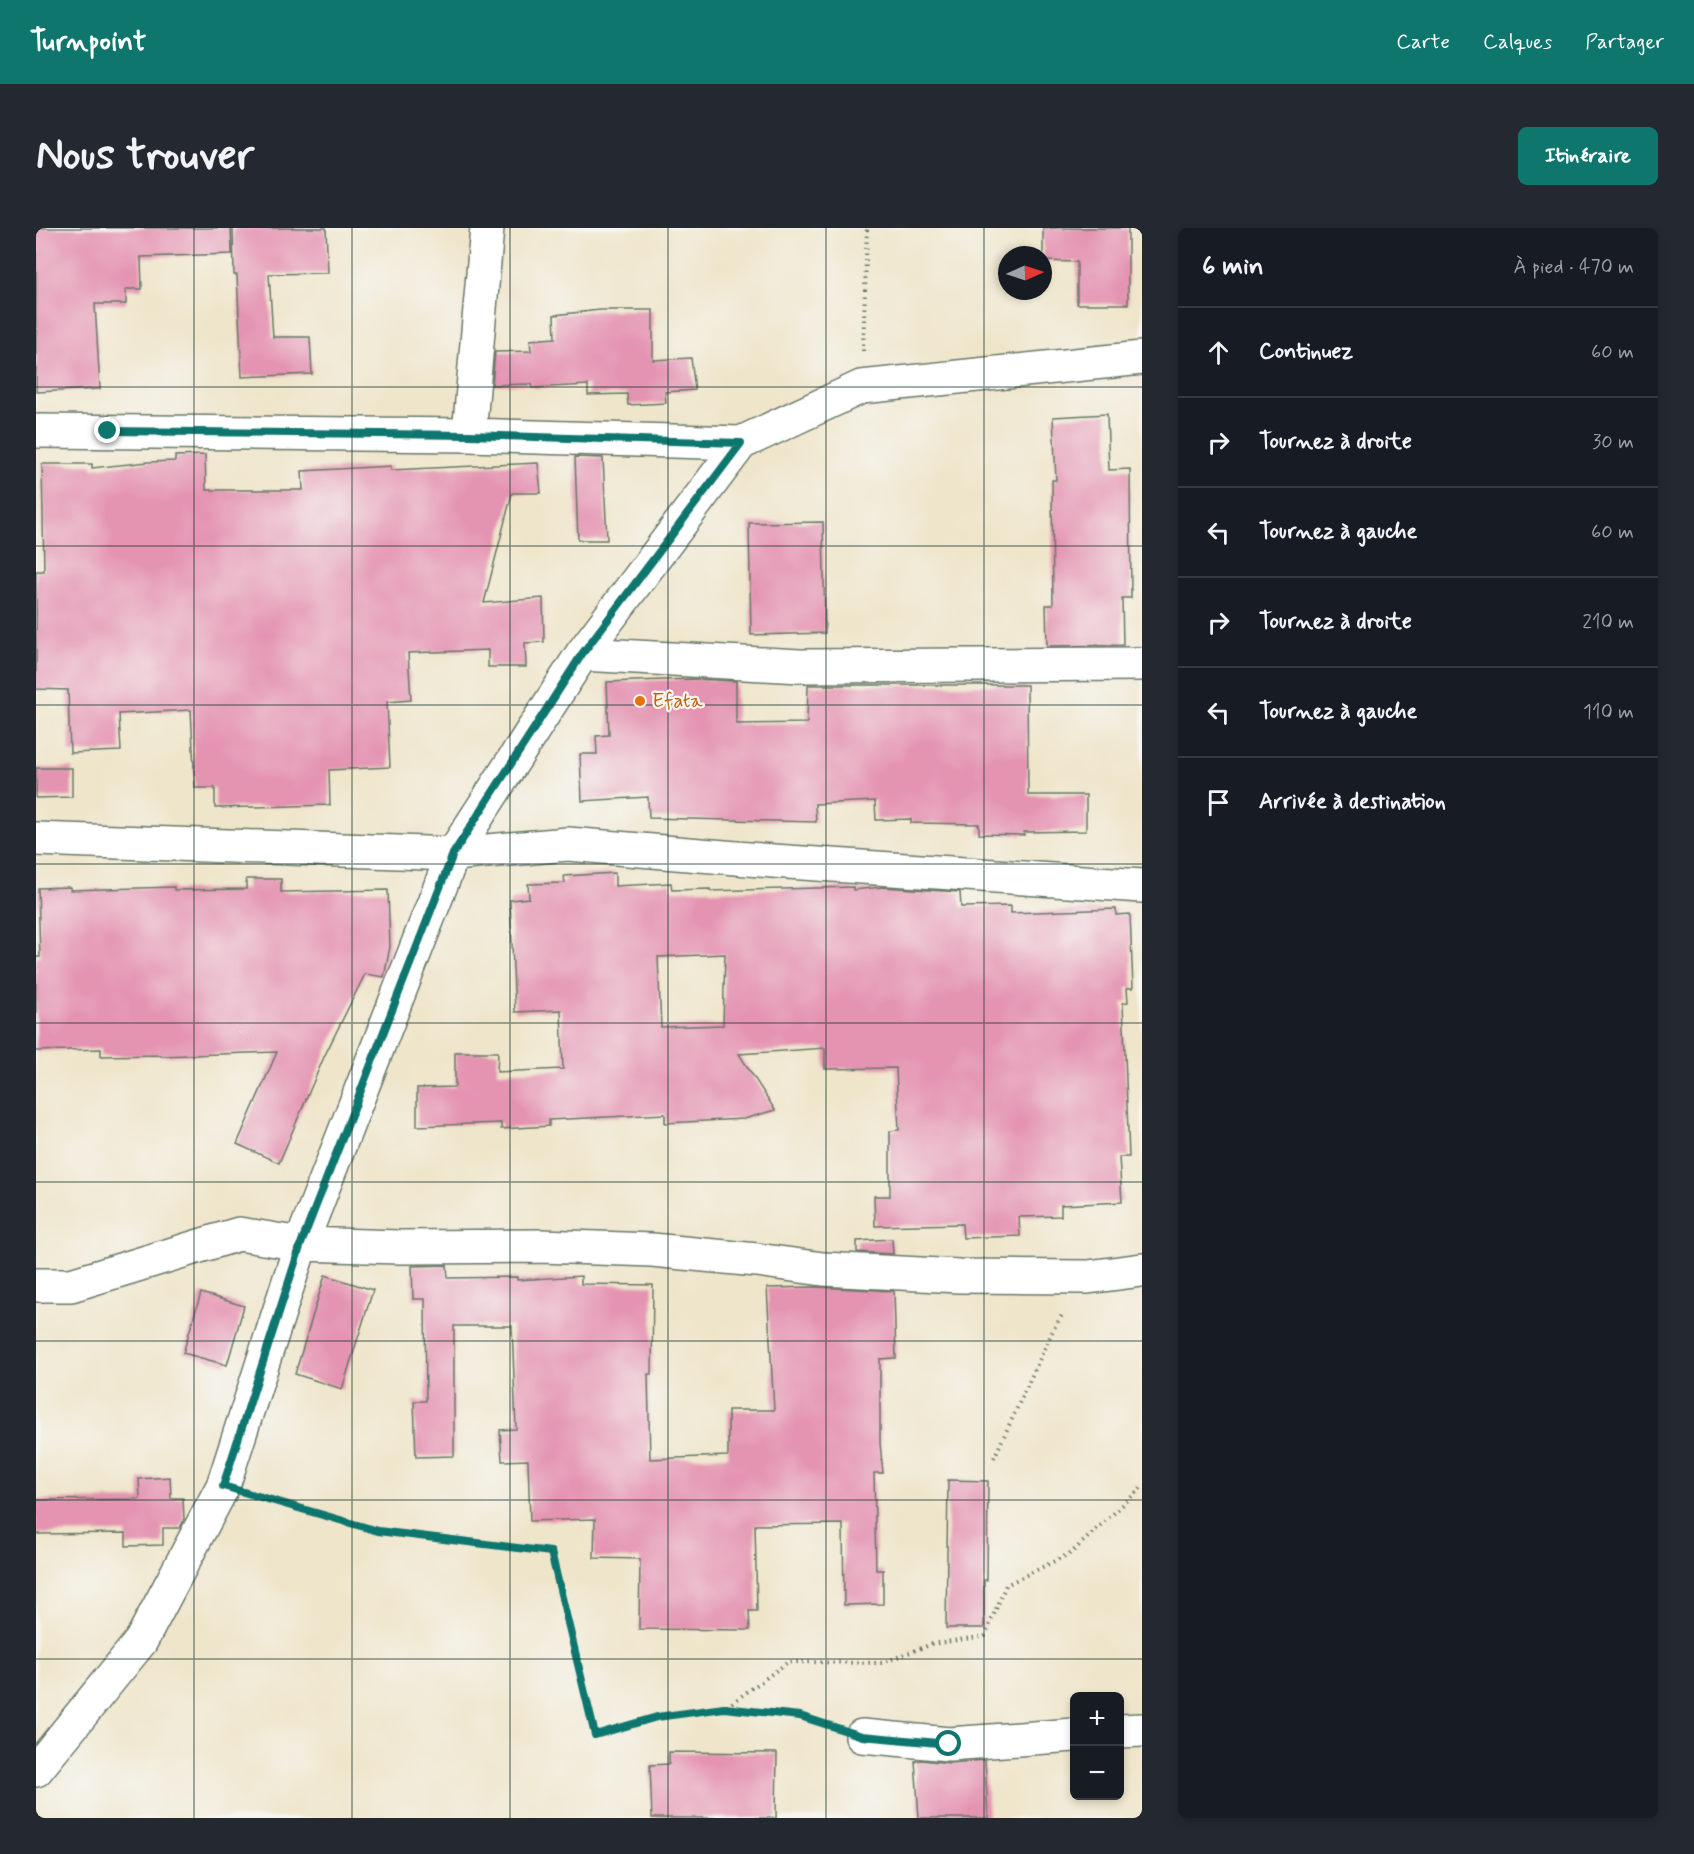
<!DOCTYPE html>
<html lang="fr">
<head>
<meta charset="utf-8">
<style>
  body { margin:0; font-family:Mynerve,sans-serif; background:#242831; color:#f1f3f6 }
  .controls { position:absolute; right:18px; bottom:18px; display:grid; overflow:hidden; border-radius:9px; box-shadow:0 3px 9px #0003 }
  .controls button { width:54px; height:54px; display:grid; place-items:center; padding:0; border:0; border-bottom:2px solid #363941; background:#171b24; color:#f1f3f6; font:30px sans-serif }
  .compass { position:absolute; left:962px; top:18px; width:54px; height:54px; border-radius:50%; background:#171b24; box-shadow:0 3px 9px #0003; rotate:87deg }
  .stop { position:absolute; width:18px; height:18px; margin:-14px; border:4px solid #0f766e; border-radius:50%; background:#fff }
  .stop.end { background:#0f766e; border-color:#fff; box-shadow:0 2px 6px #0008 }
  .list { margin:0; padding:0; list-style:none }
  h2 { display:flex; justify-content:space-between; align-items:center; height:78px; margin:0; padding:0 24px; font-size:26px }
  h2 small { font-size:20px; font-weight:400; color:#9ea1a6 }
  .list li { display:grid; grid-template-columns:39px 1fr auto; gap:18px; align-items:center; box-sizing:border-box; height:90px; padding:0 24px; border-top:2px solid #363941 }
  .list b { display:block; font-size:22px; white-space:nowrap }
  .list em { font-size:20px; font-style:normal; color:#9ea1a6 }
  .icon { flex:none; width:33px; height:33px; fill:none; stroke:currentColor; stroke-width:2; stroke-linecap:round; stroke-linejoin:round }
  .map { position:relative; flex:none; width:1106px; height:1590px; overflow:hidden; border-radius:9px }
  header { display:flex; align-items:center; gap:36px; box-sizing:border-box; height:84px; padding:0 30px; background:#0f766e; color:#fff }
  header strong { font-size:28px }
  nav { display:flex; gap:33px; margin-inline-start:auto; font-size:21px }
  .intro { display:flex; align-items:center; justify-content:space-between; box-sizing:border-box; height:144px; padding:0 36px }
  h1 { margin:0; font-size:42px }
  .button { padding:15px 27px; border-radius:9px; background:#0f766e; color:#fff; font-size:21px; font-weight:700 }
  main { display:flex; gap:36px; padding:0 36px }
  aside { flex:1; background:#171b24; border-radius:9px; box-shadow:0 3px 9px #0003 }
  .map>svg:first-child { display:block }
  .building { fill:#e493b1; fill-rule:evenodd }
  .lines { fill:none; stroke-linecap:round; stroke-linejoin:round }
  .minor-casing { stroke:#687868; stroke-width:36 }
  .path { stroke:#687868; stroke-width:4; stroke-dasharray:1.5 4.5; stroke-linecap:butt }
  .minor { stroke:#fff; stroke-width:33 }
  .route { stroke:#0f766e; stroke-width:8 }
  .grid { fill:none; stroke:#1f3d34; stroke-width:1.5; stroke-opacity:0.55 }
  .food-dot { fill:#e8710a; stroke:#f6f6f2; stroke-width:2 }
  .labels { text-anchor:middle; dominant-baseline:central; stroke-width:4.5; stroke-linejoin:round; paint-order:stroke }
  .food-label { font-size:21px; fill:#c56008; stroke:#f6f6f2; text-anchor:start }
</style>
</head>
<body>
<header>
<strong>Turnpoint</strong>
<nav><a>Carte</a><a>Calques</a><a>Partager</a></nav>
</header>
<div class="intro"><h1>Nous trouver</h1><a class="button">Itinéraire</a></div>
<main>
<div class="map">
<svg width="1106" height="1590" viewBox="0 0 1106 1590">
  <rect width="100%" height="100%" fill="#f6f6f2"/>
  <filter id="ink" filterUnits="userSpaceOnUse"><feTurbulence type="fractalNoise" baseFrequency=".0167" numOctaves="2"/><feDisplacementMap in="SourceGraphic" scale="12" xChannelSelector="R" yChannelSelector="G"/><feConvolveMatrix kernelMatrix="1 2 1 2 8 2 1 2 1" color-interpolation-filters="sRGB"/></filter>
  <filter id="wash" filterUnits="userSpaceOnUse"><feTurbulence type="fractalNoise" baseFrequency=".008" numOctaves="4" result="noise"/><feDisplacementMap in="SourceGraphic" scale="24" xChannelSelector="R" yChannelSelector="G"/><feGaussianBlur stdDeviation="1.35" result="paint"/><feColorMatrix in="noise" values="0 0 0 0 0 0 0 0 0 0 0 0 0 0 0 0 0 1.4 0 .05"/><feComposite in="paint" operator="in"/></filter>
  <g filter="url(#wash)">
    <rect width="100%" height="100%" fill="#efe5ca"/>
    <g id="blocks">
      <!-- building -->
      <path class="building" d="M0,0H195L196,26L105,29L106,61H90V76H59L64,161L0,164Z
        M197,0H290L292,45L233,46L237,109H274L276,146L206,149L201,47H198Z
        M1007,0H1092V76H1041V34L1007,33Z
        M564,82H617V132L655,130L659,162L629,164L630,175L592,177L591,166L552,167V157L496,160V156L456,157L459,124L495,123L494,112L519,110L518,87Z
        M1071,186L1073,242L1094,241L1095,370H1086L1087,417L1011,418L1010,377H1017L1016,252H1020L1017,189Z
        M169,227L170,262H267L266,243L355,238V242L502,235L505,265H476L448,375L507,370L508,414L489,415L490,439H452V422L372,425L375,472L351,474L354,539L293,542L294,577L179,580V560H159L155,482L83,486L85,523L34,525L32,462L0,461V343H8L6,236H56V240L112,234L139,233V228Z
        M539,229L567,230L571,312H542Z
        M787,294L789,405L715,407L713,295Z
        M656,451L700,453V496L771,495L772,457H991L992,567H1050V603L988,604V607L943,606V596L875,595V591L840,592L839,573L779,576L780,594L613,590L612,569L546,573L544,526H561L560,508L573,507L571,454Z
        M0,540H36V569L0,570Z
        M579,645V658L635,655L636,662L674,661V663L817,659V662L847,659L924,664L925,679L975,678V685L1080,681V687L1094,686L1097,760H1091L1092,774L1087,775L1093,929H1083L1086,974L1025,977V988L983,989L984,1008L927,1010L926,996L839,998L838,968H854V903L863,902L860,840L789,841V820L703,826L739,882L708,891L629,895V886L513,892V898L465,901V895L381,898V860L419,859V824H462L461,844L527,841L525,782L479,784L474,672L493,670L492,656L529,655L528,648ZM689,726L687,797L625,799L622,729Z
        M210,651H245V664L352,662L354,719L348,749L329,746L288,829L243,935L201,916L241,824L125,828V827L65,828V821L0,823V729H4L2,660L34,659V662L138,659V662L210,661Z
        M856,1011L857,1026L821,1024V1013Z
        M411,1037L412,1050L481,1049V1052L545,1048V1056L617,1057L616,1146H612L614,1231L692,1228V1182H738L731,1060L780,1059L858,1063L860,1130L844,1131V1215L847,1245H838L840,1342H847V1376L808,1377L807,1296L719,1297L721,1383H713L714,1402L603,1401L604,1331L558,1330L559,1291L494,1293L492,1232L466,1233L464,1202L480,1201L476,1098H418V1228L380,1229L378,1173H390L389,1071H377L376,1038Z
        M289,1047L337,1062L306,1161L259,1146Z
        M165,1065L208,1078L191,1137L147,1125Z
        M134,1249L135,1270H147L148,1292L144,1300H127V1317L90,1318V1305L0,1306V1272L104,1271L103,1251Z
        M912,1252L952,1253L951,1352H948V1400H910Z
        M633,1524L741,1525L740,1590H616L614,1537L633,1536Z
        M885,1532L914,1535L949,1532L952,1590H883L879,1533Z"/>
    </g>
  </g>
  <g filter="url(#ink)">
    <use href="#blocks" fill-opacity="0" stroke="#687868" stroke-width="1.5"/>
    <g class="lines">
      <defs>
        <path id="minor" d="M0,203L433,207L705,215
          M433,207L451,0
          M546,426L764,438L1106,436
          M0,611L417,626L532,616L737,633L1106,658
          M0,1057H35L203,1006L265,1016L363,1019L505,1018L616,1022L721,1032L787,1041L923,1048L1052,1049L1106,1042
          M1084,1503L1106,1502
          M826,1508L913,1516L1038,1507
          M0,1542L105,1413L187,1258L265,1016L417,626L546,426L705,215L825,159L1106,130"/>
      </defs>
      <!-- minor casing -->
      <use href="#minor" class="minor-casing"/>
      <!-- path -->
      <path class="path" d="M827,123L831,0
        M958,1230L1017,1102L1028,1084
        M221,1268L342,1303L515,1324L559,1507L621,1489L689,1480L752,1434L846,1435L896,1416L949,1408L970,1357L1035,1325L1106,1259
        M689,1480L764,1488L794,1498"/>
      <!-- minor -->
      <use href="#minor" class="minor"/>
    </g>
  </g>
  <g class="lines" filter="url(#ink)">
    <!-- route -->
    <path class="route" d="M72,203L433,207L705,215L546,426L417,626L265,1016L187,1258L342,1303L515,1324L559,1507L621,1489L688,1480L764,1488L826,1508L913,1516"/>
  </g>
  <!-- grid -->
  <path class="grid" d="M158,0V1590M316,0V1590M474,0V1590M632,0V1590M790,0V1590M948,0V1590M0,159H1106M0,318H1106M0,477H1106M0,636H1106M0,795H1106M0,954H1106M0,1113H1106M0,1272H1106M0,1431H1106"/>
  <!-- markers -->
  <circle class="food-dot" cx="604" cy="473" r="6"/>
  <g class="labels">
    <!-- food labels -->
    <g class="food-label">
      <text x="616" y="473">Efata</text>
    </g>
  </g>
</svg>
<div class="controls">
<button>+</button>
<button>−</button>
</div>
<svg class="compass" viewBox="-18 -18 36 36"><path d="M0-13l5 13h-10z" fill="#e53935"/><path d="M0 13l5-13h-10z" fill="#9ea1a6"/></svg>
<div class="stop" style="left:913px;top:1516px"></div>
<div class="stop end" style="left:72px;top:203px"></div>
</div>
<aside>
<h2>6 min<small>À pied · 470 m</small></h2>
<ul class="list">
<li><svg class="icon" aria-label="ahead" viewBox="0 0 24 24"><path d="M12 20V5M6 11l6-6 6 6"/></svg><div><b>Continuez</b></div><em>60 m</em></li>
<li><svg class="icon" aria-label="right" viewBox="0 0 24 24"><path d="M7 20v-9h11M14 6l5 5-5 5"/></svg><div><b>Tournez à droite</b></div><em>30 m</em></li>
<li><svg class="icon" aria-label="left" viewBox="0 0 24 24"><path d="M17 20v-9H6M10 6l-5 5 5 5"/></svg><div><b>Tournez à gauche</b></div><em>60 m</em></li>
<li><svg class="icon" aria-label="right" viewBox="0 0 24 24"><path d="M7 20v-9h11M14 6l5 5-5 5"/></svg><div><b>Tournez à droite</b></div><em>210 m</em></li>
<li><svg class="icon" aria-label="left" viewBox="0 0 24 24"><path d="M17 20v-9H6M10 6l-5 5 5 5"/></svg><div><b>Tournez à gauche</b></div><em>110 m</em></li>
<li><svg class="icon" aria-label="arrive" viewBox="0 0 24 24"><path d="M6 21V4h12l-3 4 3 4H6"/></svg><div><b>Arrivée à destination</b></div></li>
</ul>
</aside>
</main>
</body>
</html>
